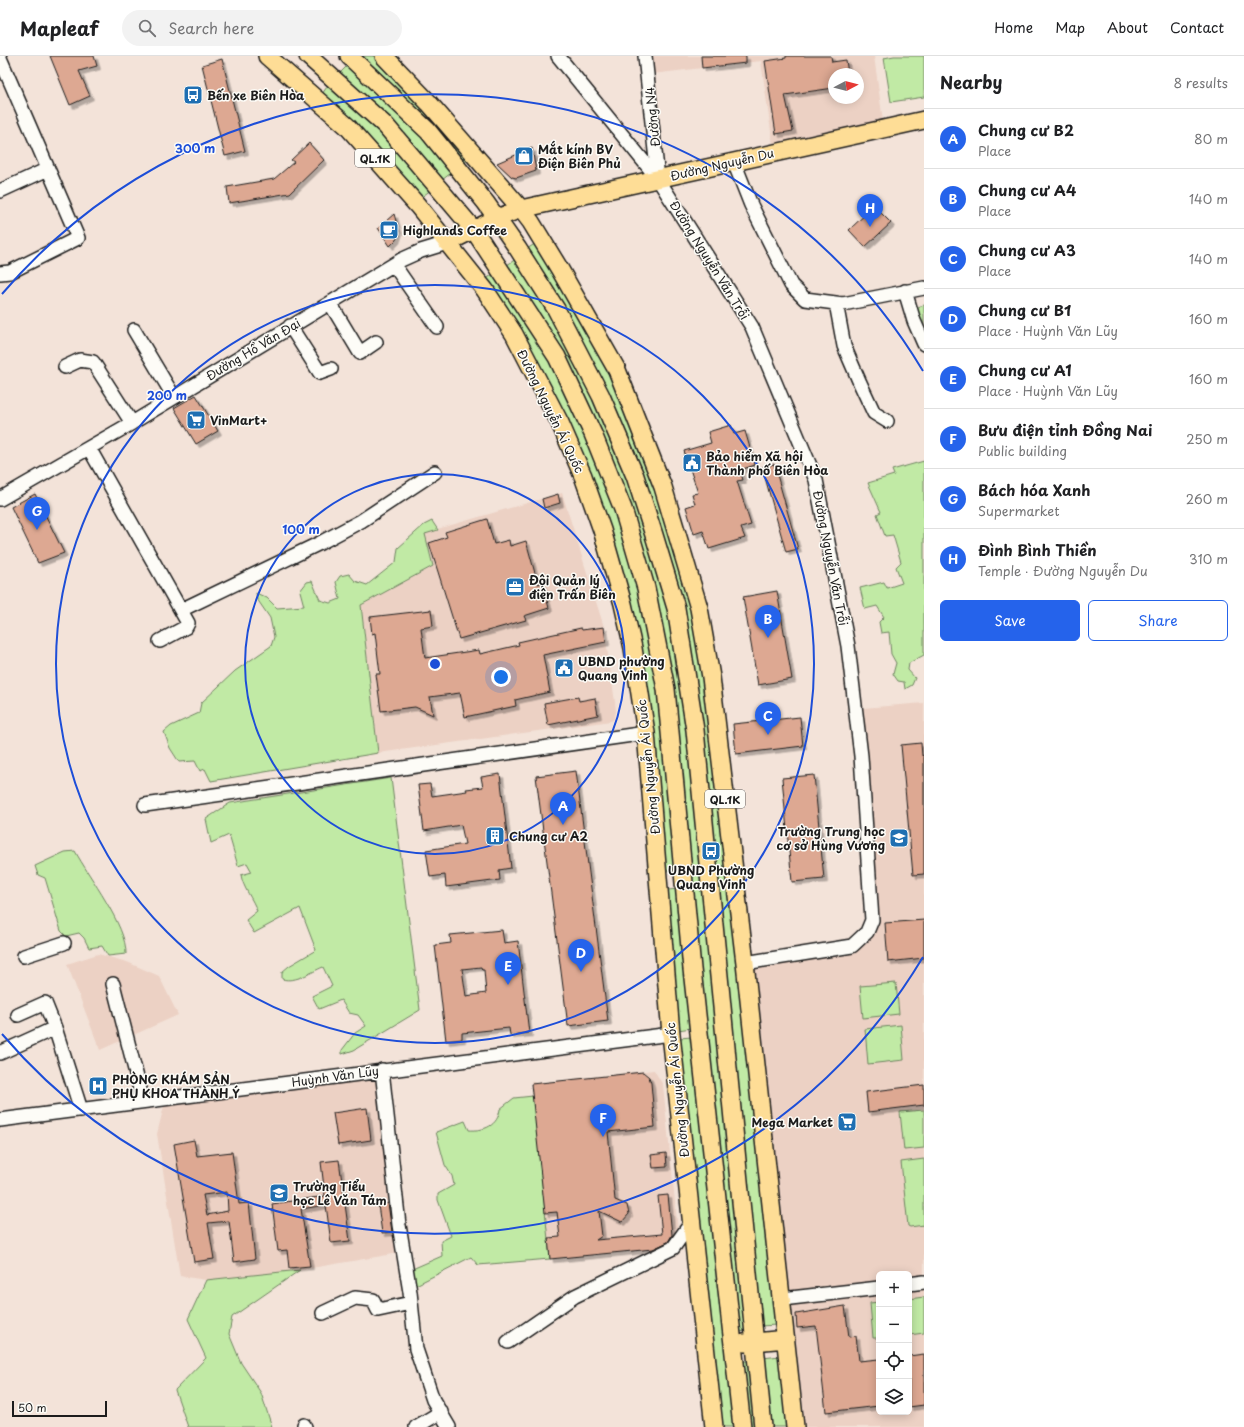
<!DOCTYPE html>
<html lang="en">
<head>
<meta charset="utf-8">
<style>
  body { margin:0; font-family:"Playpen Sans",sans-serif; background:#f2f2f2; color:#202124 }
  .controls { position:absolute; right:12px; bottom:12px; display:grid; overflow:hidden; border-radius:6px; box-shadow:0 2px 10px #0003 }
  .controls button { width:36px; height:36px; display:grid; place-items:center; padding:0; border:0; border-bottom:1px solid #e0e0e0; background:#fff; color:#202124; font:20px sans-serif }
  .compass { position:absolute; left:828px; top:12px; width:36px; height:36px; border-radius:50%; background:#fff; box-shadow:0 2px 10px #0003; rotate:83deg }
  .scale { position:absolute; left:12px; bottom:10px; width:95px; box-sizing:border-box; padding-left:4px; border:2px solid #1c1c1c; border-top:0; font-size:11px; line-height:14px; white-space:nowrap; color:#1c1c1c; -webkit-text-stroke:3px #fdfcf7; paint-order:stroke }
  .you { position:absolute; left:501px; top:621px; width:14px; height:14px; margin:-10px; border:3px solid #fff; border-radius:50%; background:#1a73e8; box-shadow:0 0 0 6px #1a73e833 }
  .badge { display:grid; place-items:center; width:26px; height:26px; border-radius:50%; background:#2563eb; color:#fff; font-size:13px; font-weight:700 }
  .pin { position:absolute; translate:-50% -33px; filter:drop-shadow(0 1px 2px #0008) }
  .pin::after { content:''; position:absolute; top:21px; width:14px; height:12px; background:inherit; clip-path:polygon(0 0,100% 0,50% 100%) }
  .list { margin:0; padding:0; list-style:none }
  h2 { display:flex; justify-content:space-between; align-items:center; height:52px; margin:0; padding:0 16px; font-size:17px }
  h2 small { font-size:13px; font-weight:400; color:#757577 }
  .list li { display:grid; grid-template-columns:26px 1fr auto; gap:12px; align-items:center; box-sizing:border-box; height:60px; padding:0 16px; border-top:1px solid #e0e0e0 }
  .list b { display:block; font-size:15px; white-space:nowrap }
  .list p { margin:0; font-size:13px; white-space:nowrap; color:#757577 }
  .list em { font-size:13px; font-style:normal; color:#757577 }
  .actions { display:flex; gap:8px; padding:12px 16px }
  .actions a { flex:1; padding:9px 0; border:1px solid #2563eb; border-radius:6px; text-align:center; font-size:14px; color:#2563eb }
  .actions .main { background:#2563eb; color:#fff }
  .icon { flex:none; width:22px; height:22px; fill:none; stroke:currentColor; stroke-width:2; stroke-linecap:round; stroke-linejoin:round }
  .map { position:relative; flex:none; width:924px; height:1371px; overflow:hidden }
  header { display:flex; align-items:center; gap:24px; box-sizing:border-box; height:56px; padding:0 20px; background:#fff; border-bottom:1px solid #e0e0e0 }
  header strong { font-size:19px }
  nav { display:flex; gap:22px; margin-inline-start:auto; font-size:14px }
  .search { width:280px; height:36px; background:#f2f2f2; display:flex; align-items:center; gap:10px; box-sizing:border-box; padding:0 14px; border-radius:22px; color:#757577; font-size:15px }
  main { display:flex }
  aside { flex:1; background:#fff }
  .map>svg:first-child { display:block }
  .built { fill:#ecd1c4; fill-rule:evenodd }
  .green { fill:#c1eaa5; stroke:#6e8360 }
  .building { fill:#dda892; stroke:#1c1c1c; fill-rule:evenodd; filter:url(#shadow) }
  .lines { fill:none; stroke-linecap:round; stroke-linejoin:round }
  .minor-casing { stroke:#1c1c1c; stroke-width:16 }
  .major-casing { stroke:#1c1c1c; stroke-width:20 }
  .minor { stroke:#fdfcf7; stroke-width:13 }
  .major { stroke:#fedd96; stroke-width:17 }
  .ring { fill:none; stroke:#1d4ed8; stroke-width:2 }
  .labels { text-anchor:middle; dominant-baseline:central; stroke-width:3; stroke-linejoin:round; paint-order:stroke }
  .shield { fill:#fdfcf7; stroke:#605f5e; stroke-width:1 }
  .shield-label { font-size:11px; font-weight:bold; fill:#1c1c1c }
  .poi-label { font-size:12px; font-weight:bold; fill:#1c1c1c; stroke:#fdfcf7; text-anchor:start }
  .street-label { font-size:12px; fill:#1c1c1c; stroke:#fdfcf7 }
  .centre { fill:#1d4ed8; stroke:#fdfcf7; stroke-width:2 }
  .ring-label { font-size:12px; text-anchor:middle; font-weight:bold; fill:#1d4ed8; stroke:#fdfcf7; stroke-width:3; stroke-linejoin:round; paint-order:stroke }
</style>
</head>
<body>
<header>
<strong>Mapleaf</strong>
<div class="search"><svg class="icon" aria-label="search" viewBox="0 0 24 24"><circle cx="10" cy="10" r="6"/><path d="M15 15l6 6"/></svg>Search here</div>
<nav><a>Home</a><a>Map</a><a>About</a><a>Contact</a></nav>
</header>
<main>
<div class="map">
<svg width="924" height="1371" viewBox="0 0 924 1371">
  <defs>
    <filter id="shadow"><feDropShadow dx="3.5" dy="3.5" stdDeviation="0" flood-color="#0004"/></filter>
  </defs>
  <rect width="100%" height="100%" fill="#f3e3d9"/>
  <filter id="ink" filterUnits="userSpaceOnUse"><feTurbulence type="fractalNoise" baseFrequency=".025" numOctaves="2"/><feDisplacementMap in="SourceGraphic" scale="8" xChannelSelector="R" yChannelSelector="G"/><feConvolveMatrix kernelMatrix="1 2 1 2 8 2 1 2 1" color-interpolation-filters="sRGB"/></filter>
  <g filter="url(#ink)">
    <!-- built -->
    <path class="built" d="M649,0H874L883,65L773,89L761,5L652,18ZM834,18H858V42H834Z
      M562,437L604,571L615,646L616,656L614,663L611,665L378,697L361,549L433,510L424,477Z
      M924,647V1222L909,1224V1218H879V1227L788,1239L752,913L855,897L873,880L879,866L868,699L863,652Z
      M98,898L127,906L159,920L178,959L100,994L67,908Z
      M654,1014L663,1029L678,1175L665,1192L550,1203L531,1025L536,1027Z
      M378,1022L399,1197L300,1214L206,1224L180,1220L157,1078L164,1050Z
      M924,1232V1371H802L790,1247L879,1237V1356H909V1233Z"/>
    <!-- green -->
    <path class="green" d="M359,0H375L468,103L463,109Z
      M894,0H924V41L891,46L884,2Z
      M348,9L422,80L451,117L442,124L339,18Z
      M329,28L381,75L431,134L420,142L322,38Z
      M536,187L610,317L656,433L692,553L704,622L777,1269L760,1270L664,486L527,193Z
      M516,203L550,257L596,346L627,421L669,553L689,686L746,1275L739,1276L653,530L507,209Z
      M495,217L552,307L568,340L616,455L641,539L658,632L676,814L666,815L609,470L486,223Z
      M924,249V278L914,252Z
      M924,405V599L909,607L908,614L915,622L912,629L905,633L904,626L898,625L893,618L896,607L891,598L889,576L881,577L879,566L884,561L877,550L865,553L860,532L884,526L887,532L902,527L896,511L901,506L893,479L885,480L877,458L881,456L868,427L894,419L892,414Z
      M432,465L438,474L425,478L433,510L361,549L378,697L211,725L205,713L200,715L195,705L179,706L170,692L164,676L171,670L199,657L201,647L235,615L271,590L274,581L270,562L257,543L256,537L267,542L277,552L304,550L300,535L307,526L312,525L320,544L330,547L340,543L336,526L340,520L349,518L355,525L367,529L396,506L398,492L424,469Z
      M391,722L420,954L354,994L342,998V994L355,977L366,970L358,959L349,957L341,944L319,953L312,940L332,930L323,911C311,916 296,927 282,923V916L289,910L316,894L300,852L254,877L246,864L257,855C253,843 243,832 241,819L252,816L247,807L238,810L229,779L211,787L206,763L230,747Z
      M75,795C89,821 127,870 126,898L108,900L102,890L89,892L84,882L79,877L66,880L61,875L45,822L38,819L35,810L65,796Z
      M678,833L691,972L678,974L668,834Z
      M896,927L899,958L863,962L860,930Z
      M901,969L904,1004L868,1008L865,973Z
      M692,981L734,1371H722L679,982Z
      M533,1040L550,1203L478,1209L471,1201L414,1230L410,1214L442,1200L441,1185L451,1180L438,1144V1138L454,1129L452,1120L445,1109L436,1076L465,1065L469,1074C484,1075 498,1070 500,1053L514,1042Z
      M924,1054V1092L904,1094L900,1056Z
      M924,1103V1169L910,1171L908,1170L901,1106Z
      M300,1214L232,1261L229,1278L241,1307L261,1337L272,1371H188L175,1334L206,1302L188,1263L206,1224Z
      M924,1241V1277L909,1279V1243Z
      M879,1246V1282H873L870,1247Z
      M780,1300L787,1371H771L763,1302Z
      M742,1305H749L756,1371H749Z"/>
    <!-- building -->
    <path class="building" d="M50,0H94L97,10L79,15L90,40L70,49Z
      M701,0H746V7L702,12Z
      M786,0H831L832,6L846,4L848,18H834V32L785,39L793,75L776,78L765,5L786,2Z
      M222,3L245,95L225,100L202,9Z
      M309,87L324,104L290,137L229,147L227,131L274,123L294,106L291,104Z
      M532,92L536,115L516,122L512,121L497,107Z
      M874,150L891,167L865,191L849,174Z
      M394,158L399,175L396,184L390,190L378,172Z
      M196,339L218,375L196,388L174,352Z
      M731,369L734,378L745,375L755,409L740,414L743,424L737,425L751,469L741,472L745,482L709,493L703,475L694,478L686,451L695,448L692,438L698,437L684,395L711,387L708,376Z
      M774,408L798,493L786,496L762,411Z
      M35,438L64,497L38,507L11,451Z
      M558,438L560,447L544,452L542,443Z
      M487,463L494,488L509,484L510,490L526,485L538,528L542,527L549,552L524,560L526,564L459,583L429,487L447,481L445,476Z
      M777,535L792,623L758,629L743,541Z
      M431,554L433,570L421,572L425,602L479,594L480,598L519,589L518,586L581,572L582,574L604,571L606,586L543,599L550,636L515,644L516,650L465,661L460,637L430,641L433,659L415,651L381,655L376,618H380L375,577L372,578L370,561Z
      M578,641L579,645L595,642L598,659L548,669L544,647Z
      M800,661L803,690L736,698L733,668Z
      M921,687L922,700L924,699V818L913,819L901,689Z
      M576,715L608,965L568,970L536,720Z
      M500,718L511,812L499,814L500,824L446,831L445,819L430,821L426,794L465,788L461,769L424,775L418,729L430,728L432,740L467,735L466,733L483,731L481,721Z
      M814,719L824,823L792,826L782,722Z
      M924,864V902L888,906L885,867Z
      M502,874L504,887L518,885L529,977L510,979L509,972L462,977V983L446,985L435,889L451,887L450,879ZM481,911L482,914H484L486,937L466,940L462,913Z
      M643,1016L649,1021L651,1027L655,1071L608,1076L615,1144L627,1149L629,1158L622,1166L599,1155L602,1180L596,1184L662,1178L658,1140L668,1139L672,1179L668,1186L653,1193L550,1203L548,1182L560,1181L557,1156L545,1157L531,1028Z
      M924,1029V1049L868,1056L866,1036Z
      M367,1052L371,1084L338,1089L333,1057Z
      M194,1084L197,1100L232,1096L239,1148L249,1147L255,1203L234,1206L229,1165L208,1167L214,1203L194,1206L174,1088ZM227,1136L228,1155L207,1159L203,1139Z
      M666,1097L667,1111L653,1112L651,1099Z
      M339,1104L350,1185L331,1187L326,1149L301,1153L310,1210L289,1212L287,1194L278,1195L272,1148L325,1140L321,1106Z
      M388,1147L392,1176L382,1177L378,1149Z
      M845,1250L849,1281L856,1280L859,1305L879,1303V1350L826,1356L816,1270L797,1272L796,1258Z
      M924,1298V1349L909,1351V1300Z"/>
    <g class="lines">
      <defs>
        <path id="minor" d="M558,0L658,123L752,271L816,424L848,590L861,700L872,864L867,876L852,890L745,907
          M645,0L658,123
          M0,2L78,182L10,216L0,217
          M734,106L751,149L791,229L805,243L843,248L924,232
          M0,135L48,113
          M394,209L437,271
          M905,235L914,265L924,288
          M330,247L360,297L376,286
          M836,247L844,290L860,327L874,357L887,365
          M290,270L320,317L331,313
          M134,274L174,341
          M65,311L80,304L93,306L132,367
          M89,392L188,567L186,571L160,585
          M0,443L132,367L401,204L421,195L447,187
          M181,554L320,487L361,465L435,416
          M145,749L646,677
          M24,900L64,887
          M113,928L143,1045
          M18,959L45,947L55,972
          M0,997L55,972L81,1054
          M382,1014L399,1169L410,1236L416,1293L433,1344L449,1371
          M0,1064L671,978
          M909,1228L924,1226
          M782,1243L879,1232
          M323,1257L355,1242L373,1244L378,1254L411,1247
          M508,1286L575,1240L673,1192L691,1167
          M304,1369L305,1371
          M416,1371L441,1356"/>
        <path id="major" d="M267,0L347,70L418,150L485,234L514,278L560,367L583,420L602,474L623,548L633,592L646,677L671,978L714,1371
          M308,0L386,70L474,174L557,301L593,378L623,453L646,532L666,633L692,913L742,1371
          M349,0L428,75L486,147L518,193L556,253L601,340L635,420L654,479L676,552L695,674L763,1371
          M384,0L429,47L521,153L531,166L559,212L617,314L663,431L699,552L711,621L745,907L795,1371
          M447,187L497,162L521,153L924,64
          M744,1287L786,1283"/>
      </defs>
      <!-- minor casing -->
      <use href="#minor" class="minor-casing"/>
      <!-- major casing -->
      <use href="#major" class="major-casing"/>
      <!-- minor -->
      <use href="#minor" class="minor"/>
      <!-- major -->
      <use href="#major" class="major"/>
    </g>
  </g>
  <!-- distance rings -->
  <g class="ring">
    <circle cx="435" cy="608" r="190"/>
    <circle cx="435" cy="608" r="379"/>
    <path d="M923 901A569 569 0 0 1 2 978M2 238A569 569 0 0 1 923 315"/>
  </g>
  <!-- icons -->
  <defs>
    <symbol id="bus-square" viewBox="-11 -11 22 22"><rect x="-9" y="-9" width="18" height="18" rx="4" fill="#1f6fb2" stroke="#fdfcf7"/><path d="M-5-6H5V4H4V6H2V4H-2V6H-4V4H-5ZM-3.5-4V0h7V-4ZM-3.5 1.2v1.5H-2V1.2ZM2 1.2v1.5H3.5V1.2Z" fill="#fff"/></symbol>
    <symbol id="shop-square" viewBox="-11 -11 22 22"><rect x="-9" y="-9" width="18" height="18" rx="4" fill="#1f6fb2" stroke="#fdfcf7"/><path d="M-5-2.5h2.3a2.7 3.5 0 0 1 5.4 0H5L5.5 6h-11ZM-1.5-2.5h3a1.5 2.3 0 0 0-3 0Z" fill="#fff"/></symbol>
    <symbol id="cafe-square" viewBox="-11 -11 22 22"><rect x="-9" y="-9" width="18" height="18" rx="4" fill="#1f6fb2" stroke="#fdfcf7"/><path d="M-5.5-4.5H6V0H3Q3 3.5 0 3.5H-2.5Q-5.5 3.5-5.5 0ZM3-3.2v2h1.7v-2ZM-6 4.5H4V6H-6Z" fill="#fff"/></symbol>
    <symbol id="supermarket-square" viewBox="-11 -11 22 22"><rect x="-9" y="-9" width="18" height="18" rx="4" fill="#1f6fb2" stroke="#fdfcf7"/><path d="M-6-5.5h2.5l.6 2H6L4.5 2H-2.5L-4.4-4H-6ZM-1.5 3.2a1.3 1.3 0 1 0 .1 0ZM3 3.2a1.3 1.3 0 1 0 .1 0Z" fill="#fff"/></symbol>
    <symbol id="civic-square" viewBox="-11 -11 22 22"><rect x="-9" y="-9" width="18" height="18" rx="4" fill="#1f6fb2" stroke="#fdfcf7"/><path d="M-.6-6.5H3V-4.5H.6V-3L4-1V1h2V6H-6V1h2V-1L-.6-3ZM-1.2 2.5V6h2.4V2.5Z" fill="#fff"/></symbol>
    <symbol id="office-square" viewBox="-11 -11 22 22"><rect x="-9" y="-9" width="18" height="18" rx="4" fill="#1f6fb2" stroke="#fdfcf7"/><path d="M-6-3h4V-5.5h4V-3h4V5H-6ZM-1-4.5V-3h2v-1.5ZM-6 0V1H6V0Z" fill="#fff"/></symbol>
    <symbol id="building-square" viewBox="-11 -11 22 22"><rect x="-9" y="-9" width="18" height="18" rx="4" fill="#1f6fb2" stroke="#fdfcf7"/><path d="M-4-6H4V6H1V3H-1V6H-4ZM-2.5-4.3h1.7v1.8h-1.7ZM.8-4.3h1.7v1.8H.8ZM-2.5-1h1.7V.8h-1.7ZM.8-1h1.7V.8H.8Z" fill="#fff"/></symbol>
    <symbol id="school-square" viewBox="-11 -11 22 22"><rect x="-9" y="-9" width="18" height="18" rx="4" fill="#1f6fb2" stroke="#fdfcf7"/><path d="M0-5L7-2L0 1L-7-2ZM-4 1L0 2.5L4 1V4Q0 6-4 4Z" fill="#fff"/></symbol>
    <symbol id="hospital-square" viewBox="-11 -11 22 22"><rect x="-9" y="-9" width="18" height="18" rx="4" fill="#1f6fb2" stroke="#fdfcf7"/><path d="M-5-5h3v3.5h4V-5h3V5h-3V1.5h-4V5h-3Z" fill="#fff"/></symbol>
  </defs>
  <g fill-rule="evenodd">
    <use href="#bus-square" x="182" y="28" width="22" height="22"/>
    <use href="#shop-square" x="513" y="89" width="22" height="22"/>
    <use href="#cafe-square" x="378" y="163" width="22" height="22"/>
    <use href="#supermarket-square" x="185" y="353" width="22" height="22"/>
    <use href="#civic-square" x="681" y="396" width="22" height="22"/>
    <use href="#office-square" x="504" y="520" width="22" height="22"/>
    <use href="#civic-square" x="553" y="601" width="22" height="22"/>
    <use href="#building-square" x="484" y="769" width="22" height="22"/>
    <use href="#school-square" x="888" y="771" width="22" height="22"/>
    <use href="#bus-square" x="700" y="784" width="22" height="22"/>
    <use href="#hospital-square" x="87" y="1019" width="22" height="22"/>
    <use href="#supermarket-square" x="836" y="1055" width="22" height="22"/>
    <use href="#school-square" x="268" y="1126" width="22" height="22"/>
  </g>
  <g class="labels">
    <!-- shield labels -->
    <g class="shield">
      <rect x="355" y="93" width="40" height="18" rx="3"/>
      <rect x="705" y="734" width="40" height="18" rx="3"/>
    </g>
    <g class="shield-label">
      <text x="375" y="102">QL.1K</text>
      <text x="725" y="743">QL.1K</text>
    </g>
    <!-- poi labels -->
    <g class="poi-label">
      <text x="207" y="39">Bến xe Biên Hòa</text>
      <text x="538" y="93">Mắt kính BV<tspan x="538" dy="14">Điện Biên Phủ</tspan></text>
      <text x="403" y="174">Highlands Coffee</text>
      <text x="210" y="364">VinMart+</text>
      <text x="706" y="400">Bảo hiểm Xã hội<tspan x="706" dy="14">Thành phố Biên Hòa</tspan></text>
      <text x="529" y="524">Đội Quản lý<tspan x="529" dy="14">điện Trấn Biên</tspan></text>
      <text x="578" y="605">UBND phường<tspan x="578" dy="14">Quang Vinh</tspan></text>
      <text x="885" y="775" text-anchor="end">Trường Trung học<tspan x="885" dy="14">cơ sở Hùng Vương</tspan></text>
      <text x="509" y="780">Chung cư A2</text>
      <text x="711" y="814" text-anchor="middle">UBND Phường<tspan x="711" dy="14">Quang Vinh</tspan></text>
      <text x="112" y="1023">PHÒNG KHÁM SẢN<tspan x="112" dy="14">PHỤ KHOA THÀNH Ý</tspan></text>
      <text x="833" y="1066" text-anchor="end">Mega Market</text>
      <text x="293" y="1130">Trường Tiểu<tspan x="293" dy="14">học Lê Văn Tám</tspan></text>
    </g>
    <!-- street labels -->
    <g class="street-label">
      <text transform="translate(652 61) rotate(-96)">Đường N4</text>
      <text transform="translate(722 108) rotate(-13)">Đường Nguyễn Du</text>
      <text transform="translate(710 204) rotate(58)">Đường Nguyễn Văn Trỗi</text>
      <text transform="translate(253 293) rotate(-31)">Đường Hồ Văn Đại</text>
      <text transform="translate(551 355) rotate(64)">Đường Nguyễn Ái Quốc</text>
      <text transform="translate(831 502) rotate(79)">Đường Nguyễn Văn Trỗi</text>
      <text transform="translate(648 711) rotate(-96)">Đường Nguyễn Ái Quốc</text>
      <text transform="translate(335 1020) rotate(-8)">Huỳnh Văn Lũy</text>
      <text transform="translate(677 1034) rotate(-96)">Đường Nguyễn Ái Quốc</text>
    </g>
  </g>
  <circle cx="435" cy="608" r="6" class="centre"/>
  <g class="ring-label">
    <text x="195" y="97">300 m</text>
    <text x="167" y="344">200 m</text>
    <text x="301" y="478">100 m</text>
  </g>
</svg>
<div class="controls">
<button>+</button>
<button>−</button>
<button><svg class="icon" aria-label="locate" viewBox="0 0 24 24"><circle cx="12" cy="12" r="6"/><path d="M12 2v4M12 18v4M2 12h4M18 12h4"/></svg></button>
<button><svg class="icon" aria-label="layers" viewBox="0 0 24 24"><path d="M12 4l9 5-9 5-9-5zM3 14l9 5 9-5"/></svg></button>
</div>
<svg class="compass" viewBox="-18 -18 36 36"><path d="M0-13l5 13h-10z" fill="#e53935"/><path d="M0 13l5-13h-10z" fill="#757577"/></svg>
<div class="scale">50 m</div>
<div class="you"></div>
<div class="pin badge" style="left:563px;top:769px">A</div>
<div class="pin badge" style="left:768px;top:582px">B</div>
<div class="pin badge" style="left:768px;top:679px">C</div>
<div class="pin badge" style="left:581px;top:916px">D</div>
<div class="pin badge" style="left:508px;top:929px">E</div>
<div class="pin badge" style="left:603px;top:1081px">F</div>
<div class="pin badge" style="left:37px;top:474px">G</div>
<div class="pin badge" style="left:870px;top:171px">H</div>
</div>
<aside>
<h2>Nearby<small>8 results</small></h2>
<ul class="list">
<li><span class="badge">A</span><div><b>Chung cư B2</b><p>Place</p></div><em>80 m</em></li>
<li><span class="badge">B</span><div><b>Chung cư A4</b><p>Place</p></div><em>140 m</em></li>
<li><span class="badge">C</span><div><b>Chung cư A3</b><p>Place</p></div><em>140 m</em></li>
<li><span class="badge">D</span><div><b>Chung cư B1</b><p>Place · Huỳnh Văn Lũy</p></div><em>160 m</em></li>
<li><span class="badge">E</span><div><b>Chung cư A1</b><p>Place · Huỳnh Văn Lũy</p></div><em>160 m</em></li>
<li><span class="badge">F</span><div><b>Bưu điện tỉnh Đồng Nai</b><p>Public building</p></div><em>250 m</em></li>
<li><span class="badge">G</span><div><b>Bách hóa Xanh</b><p>Supermarket</p></div><em>260 m</em></li>
<li><span class="badge">H</span><div><b>Đình Bình Thiền</b><p>Temple · Đường Nguyễn Du</p></div><em>310 m</em></li>
</ul>
<div class="actions"><a class="main">Save</a><a>Share</a></div>
</aside>
</main>
</body>
</html>
